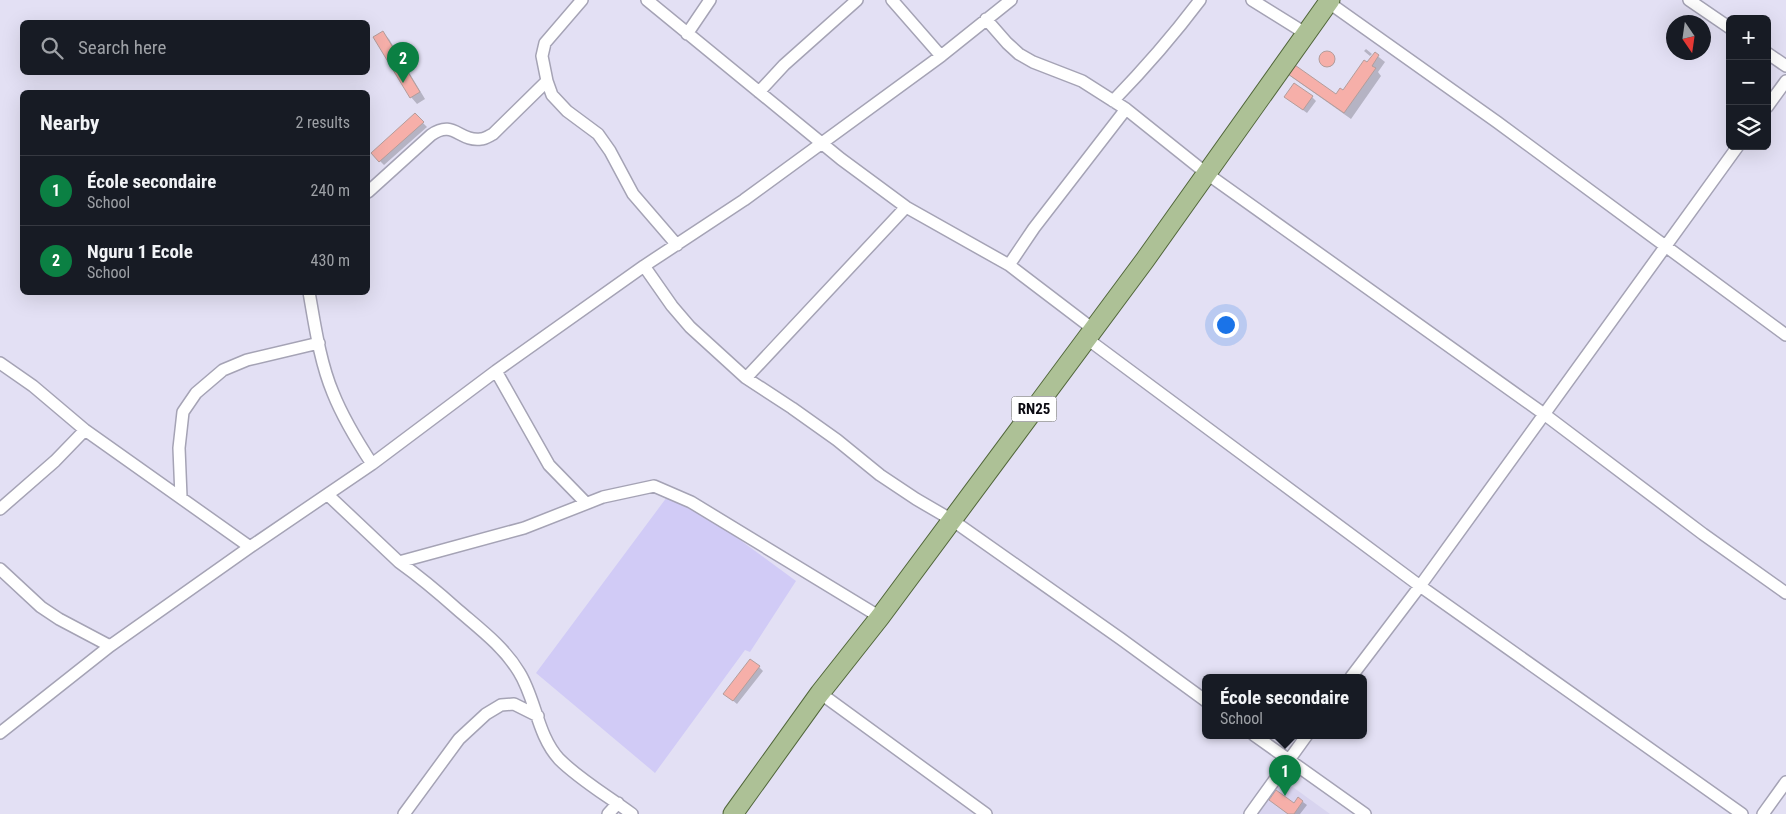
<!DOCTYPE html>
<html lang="en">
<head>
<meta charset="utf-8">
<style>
  body { margin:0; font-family:"Roboto Condensed",sans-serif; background:#20242c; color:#f1f3f6 }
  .controls { position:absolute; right:15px; top:15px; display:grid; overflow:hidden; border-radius:8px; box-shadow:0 5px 20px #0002 }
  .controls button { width:45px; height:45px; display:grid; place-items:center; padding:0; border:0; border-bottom:1px solid #363941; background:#171b24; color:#f1f3f6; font:25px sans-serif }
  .compass { position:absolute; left:1666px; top:15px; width:45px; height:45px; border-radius:50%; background:#171b24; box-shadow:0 5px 20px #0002; rotate:167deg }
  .you { position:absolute; left:1225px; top:324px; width:18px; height:18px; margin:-12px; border:4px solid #fff; border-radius:50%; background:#1a73e8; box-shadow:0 0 0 8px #1a73e833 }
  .badge { display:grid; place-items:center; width:32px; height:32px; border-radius:50%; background:#0b8043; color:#fff; font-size:16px; font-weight:700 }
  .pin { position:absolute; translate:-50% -41px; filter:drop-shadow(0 1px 2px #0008) }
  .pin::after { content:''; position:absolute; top:26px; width:18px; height:15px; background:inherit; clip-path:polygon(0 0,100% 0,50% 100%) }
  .popup { position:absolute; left:1202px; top:674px; width:165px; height:65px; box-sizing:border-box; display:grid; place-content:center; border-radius:8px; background:#171b24; filter:drop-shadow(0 1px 4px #0005); font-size:16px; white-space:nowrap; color:#9ea1a6 }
  .popup b { font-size:19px; color:#f1f3f6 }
  .popup::after { content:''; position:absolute; left:50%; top:100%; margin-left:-10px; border:10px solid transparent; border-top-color:#171b24 }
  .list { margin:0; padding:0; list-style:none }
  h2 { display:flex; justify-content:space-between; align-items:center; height:65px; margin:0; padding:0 20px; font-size:21px }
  h2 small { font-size:16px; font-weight:400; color:#9ea1a6 }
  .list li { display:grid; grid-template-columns:32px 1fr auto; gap:15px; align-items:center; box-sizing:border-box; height:70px; padding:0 20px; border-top:1px solid #363941 }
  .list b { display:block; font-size:19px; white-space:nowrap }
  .list p { margin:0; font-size:16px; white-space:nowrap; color:#9ea1a6 }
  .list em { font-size:16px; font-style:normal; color:#9ea1a6 }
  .icon { flex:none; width:28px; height:28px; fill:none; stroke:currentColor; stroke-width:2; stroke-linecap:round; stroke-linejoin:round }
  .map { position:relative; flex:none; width:1786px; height:814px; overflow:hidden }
  .search { position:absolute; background:#171b24; box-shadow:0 5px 20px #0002; left:20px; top:20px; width:350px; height:55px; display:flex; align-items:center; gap:12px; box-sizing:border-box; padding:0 18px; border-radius:8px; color:#9ea1a6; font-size:19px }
  .panel { position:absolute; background:#171b24; box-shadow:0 5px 20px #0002; left:20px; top:90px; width:350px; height:205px; border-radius:8px }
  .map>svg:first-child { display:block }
  .built { fill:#d8d4ef }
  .green { fill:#d1cbf6 }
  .shadow { fill:#0003 }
  .building { fill:#f6afa9; stroke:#b49d9b }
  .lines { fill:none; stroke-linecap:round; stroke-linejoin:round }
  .street-casing { stroke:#a5a3b5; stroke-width:14 }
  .primary-casing { stroke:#51663a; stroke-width:21 }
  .street { stroke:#fff; stroke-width:11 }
  .primary { stroke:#adc196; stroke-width:19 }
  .labels { text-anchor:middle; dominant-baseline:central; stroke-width:4; stroke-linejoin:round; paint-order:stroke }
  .shield { fill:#fff; stroke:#545458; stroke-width:1 }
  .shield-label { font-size:15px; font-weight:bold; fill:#0b0a11 }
</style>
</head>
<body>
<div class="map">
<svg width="1786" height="814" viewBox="0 0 1786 814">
  <rect width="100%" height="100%" fill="#e3e0f4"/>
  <!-- built -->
  <path class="built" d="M1279,777L1330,814H1253Z"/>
  <!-- green -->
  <path class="green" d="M667,497L695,507L796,581L750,652L745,650L655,773L536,673Z"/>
  <!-- shadow -->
  <path class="shadow" d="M383,33L389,39L425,99L417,104L411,97Z
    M1366,49L1372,54L1370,56L1364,51Z
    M1321 60a7 7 0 1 1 14 0a7 7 0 1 1-14 0Z
    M1375,54L1385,62L1378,72L1381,76L1351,119L1293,78L1287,72L1336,95L1343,91Z
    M1285,97H1312L1316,101L1307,113Z
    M419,119L427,127L384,165L372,153Z
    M759,667L763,671L737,704L725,694Z
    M1270,800L1294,805L1303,802L1307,805L1300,814H1288Z"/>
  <!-- building -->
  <path class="building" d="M383,31L420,92L410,98L373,37Z
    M1319 59a8 8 0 1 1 16 0a8 8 0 1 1-16 0Z
    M1375,52L1379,55L1372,66L1376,68L1344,113L1285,72L1292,63L1336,94L1340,88L1343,90L1364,60L1367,62Z
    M1294,83L1313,96L1303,110L1284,97Z
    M415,113L424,122L379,162L371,153Z
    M750,659L760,666L733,701L723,694Z
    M1276,790L1294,803L1298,797L1303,801L1294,814H1288L1269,800Z"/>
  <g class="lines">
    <defs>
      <path id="street" d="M582,0L545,43L542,56L547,81L552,95L567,111L598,134L610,151L633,194L677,245
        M647,0L841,159L906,207L1009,265L1093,329
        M892,0L941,56
        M1252,0L1305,33
        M1689,0L1730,28
        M1328,2L1497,122L1786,335
        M986,19L1007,43L1019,54L1033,62L1082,81L1126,109L1206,173L1544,414L1703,534L1786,593
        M687,34L710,0
        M1767,53L1786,66
        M759,92L784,65L857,0
        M1113,101C1144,69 1173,36 1200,0
        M1767,107L1786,81
        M368,192L431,135C454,119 459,142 481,139C485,139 489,136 493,134L547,81
        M1009,265L1034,228L1126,109
        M644,266L672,306L690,327L746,378L792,408L837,440L880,475L916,499L952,520L1121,639L1206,701
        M309,292C315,326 320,362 333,393C343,418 357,441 372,464
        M1086,338L1420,586L1742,814
        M0,363L33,386L85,430L250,547
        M496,371L549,465L586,503
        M746,378L906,207
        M328,495L399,562L524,528L603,497L654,486L691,502L880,617
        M181,497L179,448L183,412L196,393L223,370L247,360L319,343
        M0,509L55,461L85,430
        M399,562C420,577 439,593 458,610C480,629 504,647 519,672C536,699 537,735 559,759C580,780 608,796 632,814
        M0,569L41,607L59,619L110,646
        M1351,677L1420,586L1738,146
        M820,693L986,814
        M0,733L110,646L250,547L372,464L496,371L644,266L744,200L941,56L1011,0
        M1254,735L1365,814
        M404,814L459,739L486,714L501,705L514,704L538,716
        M608,814L618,803
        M1250,814L1307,735
        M1763,814L1786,782"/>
      <path id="primary" d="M733,814L820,693L880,617L1145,260L1330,0"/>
    </defs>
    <!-- street casing -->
    <use href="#street" class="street-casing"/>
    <!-- primary casing -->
    <use href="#primary" class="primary-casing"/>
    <!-- street -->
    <use href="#street" class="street"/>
    <!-- primary -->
    <use href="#primary" class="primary"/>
  </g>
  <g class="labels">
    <!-- shield labels -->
    <rect class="shield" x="1011.5" y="396.5" width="45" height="25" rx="4"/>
    <g class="shield-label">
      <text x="1034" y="409">RN25</text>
    </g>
  </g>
</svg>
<div class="controls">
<button>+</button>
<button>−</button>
<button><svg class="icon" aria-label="layers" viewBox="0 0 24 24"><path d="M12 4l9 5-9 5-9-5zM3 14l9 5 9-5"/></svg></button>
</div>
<svg class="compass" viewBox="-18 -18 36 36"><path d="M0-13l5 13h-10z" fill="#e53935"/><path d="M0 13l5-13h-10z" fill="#9ea1a6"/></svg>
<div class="you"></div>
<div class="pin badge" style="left:1285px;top:796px">1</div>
<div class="popup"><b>École secondaire</b>School</div>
<div class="pin badge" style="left:403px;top:83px">2</div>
<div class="search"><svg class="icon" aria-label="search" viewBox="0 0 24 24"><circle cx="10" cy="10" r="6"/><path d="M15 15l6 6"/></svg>Search here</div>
<section class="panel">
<h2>Nearby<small>2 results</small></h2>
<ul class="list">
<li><span class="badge">1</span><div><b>École secondaire</b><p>School</p></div><em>240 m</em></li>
<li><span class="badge">2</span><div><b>Nguru 1 Ecole</b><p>School</p></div><em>430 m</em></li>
</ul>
</section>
</div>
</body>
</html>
